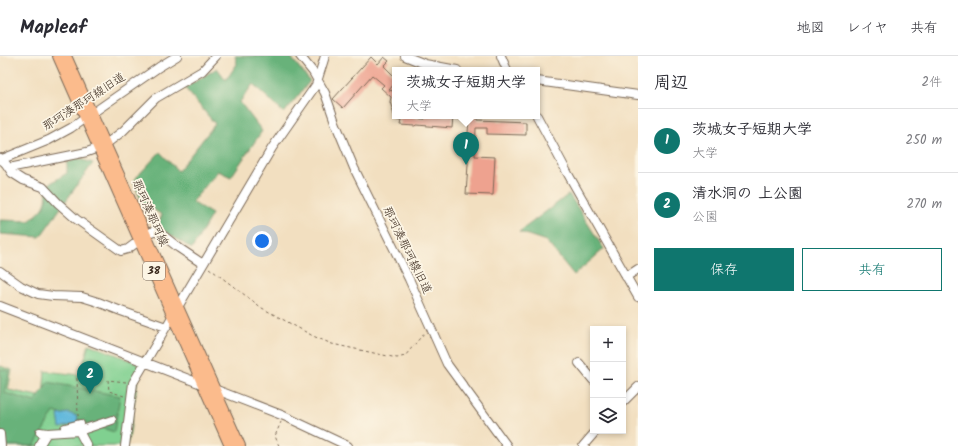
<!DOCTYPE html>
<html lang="ja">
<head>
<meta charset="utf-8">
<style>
  body { margin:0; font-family:Kalam,"Klee One",sans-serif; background:#f2f2f3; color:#2b2b33 }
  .controls { position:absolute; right:12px; bottom:12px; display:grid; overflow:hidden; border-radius:0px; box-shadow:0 2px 6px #0003 }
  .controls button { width:36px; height:36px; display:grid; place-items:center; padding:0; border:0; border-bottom:1px solid #e1e1e2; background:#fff; color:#2b2b33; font:20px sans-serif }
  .you { position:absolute; left:262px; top:185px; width:14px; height:14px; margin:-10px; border:3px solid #fff; border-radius:50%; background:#1a73e8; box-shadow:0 0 0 6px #1a73e833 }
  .badge { display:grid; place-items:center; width:26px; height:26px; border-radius:50%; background:#0f766e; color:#fff; font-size:13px; font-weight:700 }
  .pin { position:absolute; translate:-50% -33px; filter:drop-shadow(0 1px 2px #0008) }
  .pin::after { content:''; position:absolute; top:21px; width:14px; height:12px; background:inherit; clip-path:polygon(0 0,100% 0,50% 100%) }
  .popup { position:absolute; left:392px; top:11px; width:148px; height:52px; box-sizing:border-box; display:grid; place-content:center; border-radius:0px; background:#fff; filter:drop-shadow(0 1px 3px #0005); font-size:13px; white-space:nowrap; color:#7c7c81 }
  .popup b { font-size:15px; color:#2b2b33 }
  .popup::after { content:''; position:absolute; left:50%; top:100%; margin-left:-8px; border:8px solid transparent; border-top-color:#fff }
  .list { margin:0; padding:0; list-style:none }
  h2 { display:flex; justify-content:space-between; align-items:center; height:52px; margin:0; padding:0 16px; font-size:17px }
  h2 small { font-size:13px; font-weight:400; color:#7c7c81 }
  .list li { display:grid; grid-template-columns:26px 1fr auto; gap:12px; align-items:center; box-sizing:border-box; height:64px; padding:0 16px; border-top:1px solid #e1e1e2 }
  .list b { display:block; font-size:15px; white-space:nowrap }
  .list p { margin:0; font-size:13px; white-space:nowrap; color:#7c7c81 }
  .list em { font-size:13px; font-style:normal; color:#7c7c81 }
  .actions { display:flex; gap:8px; padding:12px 16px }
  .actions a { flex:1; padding:9px 0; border:1px solid #0f766e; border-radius:0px; text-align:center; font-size:14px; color:#0f766e }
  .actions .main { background:#0f766e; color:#fff }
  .icon { flex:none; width:22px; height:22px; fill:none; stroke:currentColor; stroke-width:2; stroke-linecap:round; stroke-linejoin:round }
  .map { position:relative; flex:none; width:638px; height:390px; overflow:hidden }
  header { display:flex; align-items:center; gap:24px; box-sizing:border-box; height:56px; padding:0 20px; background:#fff; border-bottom:1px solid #e1e1e2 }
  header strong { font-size:19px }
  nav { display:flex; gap:22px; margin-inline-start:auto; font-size:14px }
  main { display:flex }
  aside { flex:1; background:#fff }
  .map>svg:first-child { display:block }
  .green { fill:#80d090; stroke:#5e7d57 }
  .forest { fill:#68b27a; stroke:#526e4c }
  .water { fill:#5eb7db; stroke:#4c707c }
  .building { fill:#eea28f }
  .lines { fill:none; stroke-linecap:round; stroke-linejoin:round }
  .minor-casing { stroke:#7b6957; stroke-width:10 }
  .major-casing { stroke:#7b6957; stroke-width:12 }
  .path { stroke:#7b6957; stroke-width:1; stroke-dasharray:3 3; stroke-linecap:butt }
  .minor { stroke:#fff; stroke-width:8 }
  .major { stroke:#fbbb8c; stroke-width:10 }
  .labels { text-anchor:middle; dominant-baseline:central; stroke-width:3.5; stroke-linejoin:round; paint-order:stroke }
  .shield { fill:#fcf5e5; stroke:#75675a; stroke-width:1 }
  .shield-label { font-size:11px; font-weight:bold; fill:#3b2a1e }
  .street-label { font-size:12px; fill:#3b2a1e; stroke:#fcf5e5 }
</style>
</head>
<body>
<header>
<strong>Mapleaf</strong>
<nav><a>地図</a><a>レイヤ</a><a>共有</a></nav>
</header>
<main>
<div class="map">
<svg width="638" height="390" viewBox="0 0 638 390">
  <rect width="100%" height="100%" fill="#fcf5e5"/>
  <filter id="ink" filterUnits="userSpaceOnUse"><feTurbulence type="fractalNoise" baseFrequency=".025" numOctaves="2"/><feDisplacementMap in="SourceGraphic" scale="8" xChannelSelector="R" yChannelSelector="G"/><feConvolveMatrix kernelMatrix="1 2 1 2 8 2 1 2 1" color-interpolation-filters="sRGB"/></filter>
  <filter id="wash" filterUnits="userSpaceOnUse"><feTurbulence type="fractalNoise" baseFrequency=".012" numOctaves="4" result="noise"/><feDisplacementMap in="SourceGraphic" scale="16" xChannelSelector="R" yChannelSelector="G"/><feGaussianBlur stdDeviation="0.9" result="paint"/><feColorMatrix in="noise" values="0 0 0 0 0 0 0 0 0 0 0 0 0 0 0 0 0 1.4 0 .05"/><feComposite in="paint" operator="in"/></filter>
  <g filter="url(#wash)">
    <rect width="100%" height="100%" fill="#f2dfc0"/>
    <!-- green -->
    <path class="green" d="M89,288L140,308L129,383L126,390H0V310L12,314L8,334L43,341L45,315L80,319Z"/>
    <!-- forest -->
    <path class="forest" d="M235,0H290L310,25L284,57L253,28L240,46L262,75L231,121L218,115L192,146L212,158L192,193L157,170L162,159L142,146L133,125L160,96L178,115L215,68L185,32L217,12L226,24L237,8Z
      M77,102L93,107L40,181L0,178V164L29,165C44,153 48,150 46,130L67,117V107Z
      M569,138L604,193L574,219L546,185L519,176Z
      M0,313L10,315L5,337L35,346L48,326L120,340L114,376L54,356L34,390H5L0,386Z"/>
    <!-- water -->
    <path class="water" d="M68,357L77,360L78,367L60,372L58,359Z"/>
    <g id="blocks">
      <!-- building -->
      <path class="building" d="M371,1L378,8L384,1L389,5L384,10L395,21V27L389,34L393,35L394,32H395V59H394L390,46L391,41L381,32L384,29L372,19L343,52L333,43Z
        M398,60H414V62L425,63V60H453L452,72L417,69L416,70L400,69L401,65L397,64Z
        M469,61H477V64L526,66V79L487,78V72H476L475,100L495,101L493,139L466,138L469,94H467Z"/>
    </g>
  </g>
  <g filter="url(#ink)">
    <use href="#blocks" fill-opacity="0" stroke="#7b6957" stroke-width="1"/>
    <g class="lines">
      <defs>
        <path id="minor" d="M300,0L313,16L325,37L335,66L354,112L409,223L447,308L507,390
          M405,0L425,8L457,14
          M501,0L507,14
          M537,25L638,39
          M537,60L568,118L638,241
          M106,88L123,75L156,42L202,15L216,0
          M0,102L6,108L12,117L23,124L43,131L58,147L76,163L121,195L128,193L140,184
          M0,104L49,84L71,72L159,11L177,0
          M9,112L87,96L98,92
          M146,178L156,174L179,192L203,208
          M0,215L21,230L38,238L53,240L82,241L98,246L121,255L166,271
          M626,221L638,213
          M0,250L284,360L348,390
          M579,307L593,324
          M623,346L638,331
          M65,372L80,368L79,375L87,390
          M40,376L47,377L79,375L112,364
          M0,378L1,390
          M39,390L47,377
          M125,390L133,327L272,92L316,29L325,0
          M583,390L596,375"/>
        <path id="major" d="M58,0L230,390
          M66,0L240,390"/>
      </defs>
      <!-- minor casing -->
      <use href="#minor" class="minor-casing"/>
      <!-- major casing -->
      <use href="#major" class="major-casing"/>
      <!-- path -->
      <path class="path" d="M209,212L262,252L313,280L332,288L397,302L405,300L425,276
        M77,322L78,360
        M124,340L109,335L108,324L126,326
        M279,390L275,380L281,366"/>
      <!-- minor -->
      <use href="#minor" class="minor"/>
      <!-- major -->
      <use href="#major" class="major"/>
    </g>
  </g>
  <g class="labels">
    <!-- shield labels -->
    <rect class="shield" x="143" y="206" width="22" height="18" rx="3"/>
    <g class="shield-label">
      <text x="154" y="215">38</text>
    </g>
    <!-- street labels -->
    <g class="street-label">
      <text transform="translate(84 46) rotate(-33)">那珂湊那珂線旧道</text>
      <text transform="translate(150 157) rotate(66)">那珂湊那珂線</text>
      <text transform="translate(407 194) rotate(64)">那珂湊那珂線旧道</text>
    </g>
  </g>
</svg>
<div class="controls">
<button>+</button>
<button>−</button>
<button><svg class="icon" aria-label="layers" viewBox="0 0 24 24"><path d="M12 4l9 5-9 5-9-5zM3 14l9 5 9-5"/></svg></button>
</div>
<div class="you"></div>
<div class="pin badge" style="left:466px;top:109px">1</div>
<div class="popup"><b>茨城女子短期大学</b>大学</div>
<div class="pin badge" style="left:90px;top:338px">2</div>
</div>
<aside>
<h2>周辺<small>2件</small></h2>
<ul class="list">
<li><span class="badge">1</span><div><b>茨城女子短期大学</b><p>大学</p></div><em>250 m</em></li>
<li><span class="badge">2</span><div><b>清水洞の 上公園</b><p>公園</p></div><em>270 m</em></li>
</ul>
<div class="actions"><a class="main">保存</a><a>共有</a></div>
</aside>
</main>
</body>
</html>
